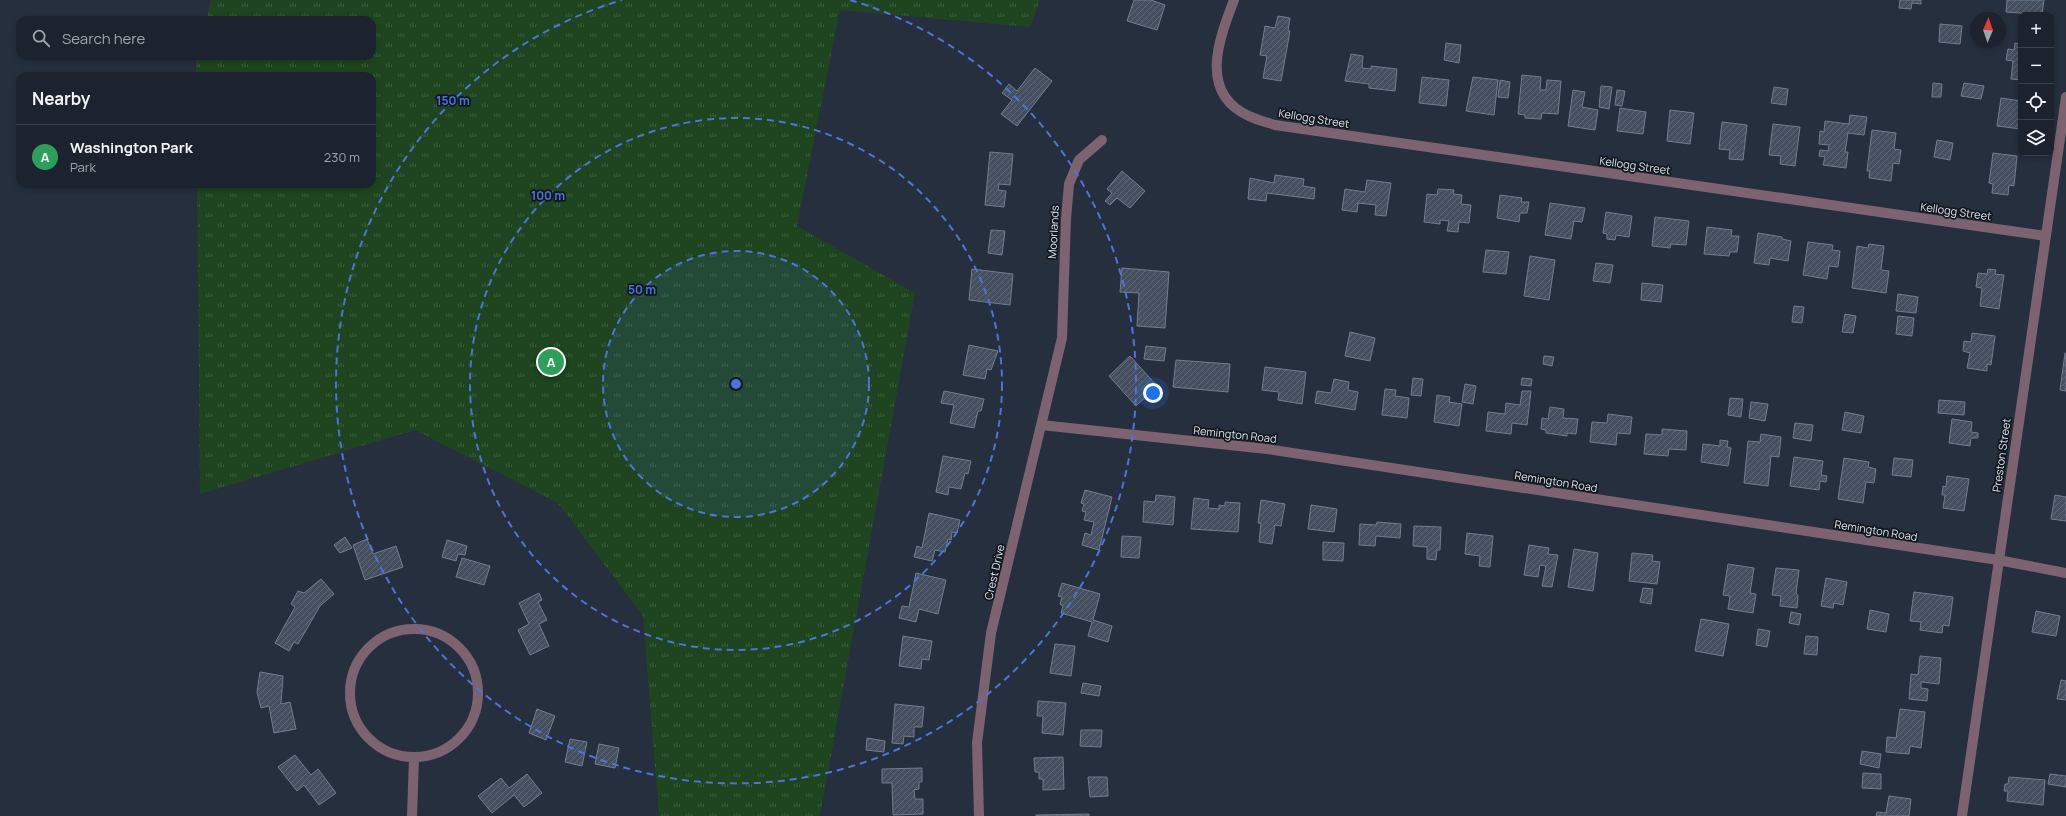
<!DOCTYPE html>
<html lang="en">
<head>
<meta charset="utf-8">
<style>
  body { margin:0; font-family:Manrope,sans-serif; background:#252b36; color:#f1f3f6 }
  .controls { position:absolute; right:12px; top:12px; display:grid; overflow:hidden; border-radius:8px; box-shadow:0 2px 6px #0003 }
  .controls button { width:36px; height:36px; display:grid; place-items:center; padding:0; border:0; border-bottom:1px solid #3a404a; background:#1c232e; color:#f1f3f6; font:20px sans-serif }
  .compass { position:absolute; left:1970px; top:12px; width:36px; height:36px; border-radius:50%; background:#1c232e; box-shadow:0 2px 6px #0003; rotate:2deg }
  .you { position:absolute; left:1153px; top:393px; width:14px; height:14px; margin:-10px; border:3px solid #fff; border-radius:50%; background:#1a73e8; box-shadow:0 0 0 6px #1a73e833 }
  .badge { display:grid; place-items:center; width:26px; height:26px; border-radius:50%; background:#2cd884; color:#fff; font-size:13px; font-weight:700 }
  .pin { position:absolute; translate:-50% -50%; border:2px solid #fff; box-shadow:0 1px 4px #0006 }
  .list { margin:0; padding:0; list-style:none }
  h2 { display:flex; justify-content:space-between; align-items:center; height:52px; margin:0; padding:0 16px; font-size:17px }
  h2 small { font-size:13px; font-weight:400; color:#a0a4aa }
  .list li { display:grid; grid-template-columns:26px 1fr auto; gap:12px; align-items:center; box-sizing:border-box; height:64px; padding:0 16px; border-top:1px solid #3a404a }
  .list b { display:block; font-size:15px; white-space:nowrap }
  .list p { margin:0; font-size:13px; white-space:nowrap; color:#a0a4aa }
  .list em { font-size:13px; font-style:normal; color:#a0a4aa }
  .icon { flex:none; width:22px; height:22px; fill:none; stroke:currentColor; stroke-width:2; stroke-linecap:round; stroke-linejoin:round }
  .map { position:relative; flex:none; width:2066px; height:816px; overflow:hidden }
  .search { position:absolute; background:#1c232e; box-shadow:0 2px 6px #0003; left:16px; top:16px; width:360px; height:44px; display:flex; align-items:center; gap:10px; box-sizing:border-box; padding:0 14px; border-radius:12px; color:#a0a4aa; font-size:15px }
  .panel { position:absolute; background:#1c232e; box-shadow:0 2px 6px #0003; left:16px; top:72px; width:360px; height:116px; border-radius:12px }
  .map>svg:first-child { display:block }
  .park { fill:url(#park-tufts) }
  .building { fill:url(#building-hatch); stroke:#737d8f }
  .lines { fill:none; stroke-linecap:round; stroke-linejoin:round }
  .minor { stroke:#7d6370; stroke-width:10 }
  .ring { fill:none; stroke:#4d73dd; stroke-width:2; stroke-dasharray:7 5 }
  .labels { text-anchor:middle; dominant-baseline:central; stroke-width:3.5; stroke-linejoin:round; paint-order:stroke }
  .street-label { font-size:11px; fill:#dce2ec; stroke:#13171e }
  .centre { fill:#4d73dd; stroke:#13171e; stroke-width:2 }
  .ring-label { font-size:12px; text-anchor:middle; font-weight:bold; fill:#4d73dd; stroke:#13171e; stroke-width:3.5; stroke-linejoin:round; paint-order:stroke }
</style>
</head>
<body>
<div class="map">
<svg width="2066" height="816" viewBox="0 0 2066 816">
  <defs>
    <pattern id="park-tufts" width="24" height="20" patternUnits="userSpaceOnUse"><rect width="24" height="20" fill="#1e451f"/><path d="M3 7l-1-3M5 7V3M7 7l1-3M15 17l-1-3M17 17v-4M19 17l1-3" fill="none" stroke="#3e6040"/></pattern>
    <pattern id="building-hatch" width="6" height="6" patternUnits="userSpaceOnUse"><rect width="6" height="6" fill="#454f60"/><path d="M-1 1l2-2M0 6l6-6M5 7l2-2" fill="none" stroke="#5f6877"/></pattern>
  </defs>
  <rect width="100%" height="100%" fill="#262f3e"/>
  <!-- park -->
  <path class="park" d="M211,0H1040L1030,27L840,10L797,226L915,293L820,816H659L643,616L558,503L415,430L200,494L197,184H372V76H196L197,56H372V20H206Z"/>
  <!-- building -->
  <path class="building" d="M1134,0H1151L1165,5L1157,30L1127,21Z
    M1900,0H1921V4L1912,3L1911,9L1899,8Z
    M2007,0H2044L2042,15H2023L2020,13L2006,12Z
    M1278,16L1290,18L1288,31H1290L1281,81L1263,78L1267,56L1260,55L1265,26L1275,28Z
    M1940,24L1962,26L1960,44L1939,42Z
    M1446,43L1461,45L1459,63L1444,60Z
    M2015,43L2021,44V80L2011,79L2013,61L2006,60L2008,49L2014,50Z
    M1351,54L1363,56L1362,68L1371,69V66L1397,69L1395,91L1369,88V84L1345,81Z
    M1035,68L1052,81L1017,126L1001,114L1012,100L1002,93L1009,84L1017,91Z
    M1522,75L1541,77L1540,90H1546L1547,80L1561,81L1558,114L1542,113L1541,119L1525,118V115L1518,114Z
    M1422,77L1449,80L1446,106L1419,103Z
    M1473,77L1498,80L1494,115L1466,111Z
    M1500,80L1510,82L1508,98L1498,97Z
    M1933,83L1942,84L1941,97H1932Z
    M1964,83L1984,86L1981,99L1961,96Z
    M1601,86L1612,87L1609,109L1599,107Z
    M1774,87L1788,89L1786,105L1771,103Z
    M1573,90L1585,92L1582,107L1598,110L1595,130L1568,126Z
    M1617,90L1625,91L1622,106L1615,105Z
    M2001,98L2021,101V129L1997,126Z
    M1620,108L1646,112L1643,134L1617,131Z
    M1670,110L1694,113L1690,144L1667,141Z
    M1850,115L1867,117L1864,135L1848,133L1845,152H1848L1846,168L1823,165L1825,157L1819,156L1820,150L1828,151L1829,145L1819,144L1820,131L1824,132L1825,121L1849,124Z
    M1722,122L1747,125L1743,160L1729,159L1730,150L1719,149Z
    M1773,124L1800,127L1795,166L1780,164L1781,156L1769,155Z
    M1872,130L1896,133L1894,149L1901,150L1899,164L1893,163L1891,181L1869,178L1870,171H1867Z
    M1937,140L1953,143L1950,160L1934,157Z
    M990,152L1013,154L1010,185L999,184L998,190L1006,191L1004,207L985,205Z
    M1993,153L2017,156L2014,186L2009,185L2008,195L1992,193L1993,184L1989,183Z
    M1122,171L1145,191L1130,208L1117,198L1110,205L1105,201L1112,193L1107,189Z
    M1275,175L1304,179L1303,186L1315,188L1314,199L1267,193L1266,201L1248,199L1250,178L1274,183Z
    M1367,180L1391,183L1386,216L1375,215L1376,205L1358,203L1357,212L1342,210L1345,189L1365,192Z
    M1438,189L1454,190L1453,194L1462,195L1461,204L1471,205L1469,223L1459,222L1458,232L1447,231L1449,221L1440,220V224L1424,222L1427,194L1437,195Z
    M1500,195L1522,198L1521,202H1529L1527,213H1520L1519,222L1497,218Z
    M1550,203L1585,208L1582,222L1574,221L1571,239L1545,235Z
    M1606,212L1632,216L1629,237L1616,235L1615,240L1607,239V234L1603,233Z
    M1655,217L1689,221L1686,245L1671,244L1670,248L1652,246Z
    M1707,227L1732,230L1731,236H1739L1737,252H1730L1729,256L1704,254Z
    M991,230L1005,231L1002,255L988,253Z
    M1758,233L1782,237V239L1791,241L1788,261L1770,258L1769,265L1754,263Z
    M1808,242L1833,245L1832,250L1840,251L1838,267L1829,266L1827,279L1803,275Z
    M1869,244L1884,246L1881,270L1889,271L1886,293L1852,288L1857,246L1868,248Z
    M1486,250L1509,252L1506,274L1483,272Z
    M1530,256L1555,260L1549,300L1524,296Z
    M1596,263L1613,265L1610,283L1593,281Z
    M1122,268L1169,272L1165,328L1137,326L1139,293L1120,292Z
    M972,269L1013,274L1010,305L969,300Z
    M1988,269L1996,270L1995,274L2004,275L1999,309L1980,306L1982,288L1976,287L1978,273L1987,274Z
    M1642,283L1663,285L1661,302L1641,300Z
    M1898,294L1918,297L1916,313L1896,311Z
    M1794,306L1804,307L1802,323L1792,322Z
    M1845,314L1856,316L1853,333L1842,332Z
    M1898,316L1914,318L1912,336L1896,334Z
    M1350,332L1375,338L1370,361L1345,356Z
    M1972,333L1995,336L1991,365L1987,364V371L1967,368L1970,353L1963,351L1964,341L1971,342Z
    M969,345L998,351L991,370L987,369L985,379L963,375Z
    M1146,346L1166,348L1164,361L1144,359Z
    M2065,353H2066V391L2060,390Z
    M1130,356L1157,386L1136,406L1109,376Z
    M1544,356L1554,357L1552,366L1543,364Z
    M1176,360L1230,364L1228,392L1173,387Z
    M1265,367L1306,372L1302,404L1278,400L1279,392L1262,390Z
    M1413,378L1423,379L1421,396L1411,395Z
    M1522,378L1532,379L1531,386L1521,385Z
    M1334,379L1349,382L1348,390L1358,392L1355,410L1315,403L1317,391L1331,393Z
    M1465,384L1476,386L1473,404L1462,402Z
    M1385,389L1396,390L1395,396L1409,398L1407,418L1382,415Z
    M944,391L984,399L981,411H978L974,428L950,423L954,405L941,403Z
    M1522,391H1531L1527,425L1512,423L1511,434L1486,431L1488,412L1505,414L1506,403L1520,405Z
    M1437,395L1450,397L1449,402L1462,404L1459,426L1434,422Z
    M1730,398L1743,399L1741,417L1728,415Z
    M1939,400L1965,402L1964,415L1938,413Z
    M1751,402L1768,404L1765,421L1749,418Z
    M1550,407L1564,409L1563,418L1578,419L1576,434L1567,433V436L1546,433V430L1541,429L1542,418L1548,419Z
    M1845,412L1864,416L1861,433L1842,430Z
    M1608,414L1632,417L1630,434L1617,433L1616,445L1590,442L1592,422L1607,423Z
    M1952,419L1972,422L1971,432L1978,433V438H1971L1970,446L1949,443Z
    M1795,423L1813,425L1811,441L1793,438Z
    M1662,429L1687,431L1686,450L1669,449L1668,456L1644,454L1646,434L1662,435Z
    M1761,434L1781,437L1779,457L1771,456L1768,486L1744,483L1748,441L1760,442Z
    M1720,440L1728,441L1727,447L1731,448L1728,466L1701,462L1703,444L1720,446Z
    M943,456L971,461L968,474L965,473L961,489L949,487L948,495L936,492Z
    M1794,457L1823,461L1821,475L1827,476L1826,482L1820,481L1819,490L1790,486Z
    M1844,458L1869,462L1868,467L1876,469L1874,483L1866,482L1863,503L1838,499Z
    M1894,458L1913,460L1911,477L1892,475Z
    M1947,476L1969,479L1964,511L1943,508L1945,495H1942L1943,486L1946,487Z
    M1085,490L1112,497L1099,550L1082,545L1085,533L1091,535L1094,522L1084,520L1086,512L1082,511L1084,504L1081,503Z
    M1156,495L1175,497L1173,525L1143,522L1144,501L1155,502Z
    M2055,495L2066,497V521L2051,519Z
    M1194,498L1209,500L1208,508L1219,509V505L1225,506V502L1240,503L1238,532L1191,529Z
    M1261,500L1285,504L1281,526L1275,525L1272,544L1259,542L1261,523H1258Z
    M1311,505L1337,509L1334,532L1308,529Z
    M929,513L960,520L957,533L952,532L951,540L948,539L945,552L935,550L932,561L914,557L917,546L922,548Z
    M1377,522L1401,524L1400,538L1376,536L1375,546L1359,545L1360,524L1376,525Z
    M1414,526L1441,527L1440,550H1437L1436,560L1427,559V547L1413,546Z
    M1467,533L1493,536L1490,567L1479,566L1480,556L1465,554Z
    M1122,536L1141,537L1139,558L1121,557Z
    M345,537L352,548L340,553L334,545Z
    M367,539L373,554L396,546L403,567L365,580L353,545Z
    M447,540L467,546L465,555L458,554L456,561L442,557Z
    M1323,542L1344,543L1343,561L1323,560Z
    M1529,545L1549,548L1548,554L1558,555L1552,587L1542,586L1546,566L1540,565L1538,577L1524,575Z
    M1574,549L1598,553L1593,591L1568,587Z
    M1632,553L1653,555L1652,561L1660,562L1657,584L1629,581Z
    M462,558L490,566L484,585L456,577Z
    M1728,564L1754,568L1750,593L1756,594L1753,613L1728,609L1730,596L1723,595Z
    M1776,568L1799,570L1796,593L1798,596L1797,608L1780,606L1781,596L1772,595Z
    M916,573L946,580L938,614L919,609L916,622L899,618L902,606L909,607Z
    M1826,578L1847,582L1843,605L1834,603L1833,608L1821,606Z
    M321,579L334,594L320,606L298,644L294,642L289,651L275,643L295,607L291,604L298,591L304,593Z
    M1062,583L1100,594L1093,620L1112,626L1108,642L1088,636L1092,622L1061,613L1063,606L1060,604L1062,597L1058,596Z
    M1643,588L1653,589L1651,604L1640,602Z
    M1914,592L1953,597L1949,626L1943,625L1942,633L1920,630L1921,622L1910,621Z
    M539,593L542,600L538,602L547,620L539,624L549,646L530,655L518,630L529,624L519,603Z
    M1870,610L1889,614L1886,632L1867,629Z
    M2036,611L2060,616L2056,636L2032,632Z
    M1791,612L1801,614L1799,625L1789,623Z
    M1701,619L1729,624L1723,656L1695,651Z
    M1758,629L1770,631L1767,647L1756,645Z
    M903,636L932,641L929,660L922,659L921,669L899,666Z
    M1806,636L1818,637L1817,655L1804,654Z
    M1055,644L1075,646L1071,676L1050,673Z
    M1920,656L1941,658L1939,684L1921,682V688L1928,689L1927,701L1909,699L1911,674L1918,675Z
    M260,672L283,676L281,704L290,702L296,729L274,733L269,706L261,708L257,692Z
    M2061,680L2066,681V700L2057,699Z
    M1083,683L1101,686L1099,696L1081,693Z
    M1038,701L1066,703L1063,735L1042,733L1043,716H1037Z
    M895,704L924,707L922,727H914V737L904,736L903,744L892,743Z
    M537,709L555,716L546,740L529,733Z
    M1900,709L1925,712L1921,748L1910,746L1909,754L1886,752L1887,737L1896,738Z
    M1081,730H1102L1101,747L1080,746Z
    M867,738L885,741L884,752L866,750Z
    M570,739L587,742L582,766L565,762Z
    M599,744L619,748L615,768L595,764Z
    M1862,751L1881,754L1879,768L1860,764Z
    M295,755L311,775L318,769L336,793L319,805L304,785L297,791L278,767Z
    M1063,757L1064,789L1043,790V779H1039V772H1035L1034,758Z
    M922,768V782H919V789L914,790L915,799H923V814L893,815L892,783H882V769Z
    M1863,773L1881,774V789L1862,788Z
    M527,774L542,793L524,807L514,795L492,813L478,796L501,778L509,788Z
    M2050,774L2066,776V787L2048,784Z
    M1088,777H1107L1108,796L1090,797Z
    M2009,777L2045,780L2043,805L2007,801L2008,791H2004L2005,784H2008Z
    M1889,796L1911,799L1909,816H1876L1877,812L1886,813Z
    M1089,814V816H1036V815Z"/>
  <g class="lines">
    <!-- minor -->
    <path class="minor" d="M1234,0C1219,39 1198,93 1249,116C1257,120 1266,122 1275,125L2046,236
      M1041,425L1267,449L1998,560L2066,573
      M350 693a64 64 0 1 1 128 0a64 64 0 1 1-128 0Z
      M412,816L414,758
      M979,816L977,743L991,633L1062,338L1066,219L1069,184L1079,160L1102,140
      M1962,816L2066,97"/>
  </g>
  <!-- distance rings -->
  <circle cx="736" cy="384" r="133" fill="#4d73dd" fill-opacity=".12"/>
  <g class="ring">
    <circle cx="736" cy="384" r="133"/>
    <circle cx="736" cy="384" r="266"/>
    <path d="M850 0A400 400 0 1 1 622 0"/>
  </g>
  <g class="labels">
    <!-- street labels -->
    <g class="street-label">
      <text transform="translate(1314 118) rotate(9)">Kellogg Street</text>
      <text transform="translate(1635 165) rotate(8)">Kellogg Street</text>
      <text transform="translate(1956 211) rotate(8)">Kellogg Street</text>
      <text transform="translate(1053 232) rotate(-87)">Moorlands</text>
      <text transform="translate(1235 434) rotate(6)">Remington Road</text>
      <text transform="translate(2001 455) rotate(-82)">Preston Street</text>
      <text transform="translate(1556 481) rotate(9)">Remington Road</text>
      <text transform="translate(1876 530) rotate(9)">Remington Road</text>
      <text transform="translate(994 572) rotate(-77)">Crest Drive</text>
    </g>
  </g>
  <circle cx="736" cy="384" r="6" class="centre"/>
  <g class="ring-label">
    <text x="453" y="105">150 m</text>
    <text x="548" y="200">100 m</text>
    <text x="642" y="294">50 m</text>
  </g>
</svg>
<div class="controls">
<button>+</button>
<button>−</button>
<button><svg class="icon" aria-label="locate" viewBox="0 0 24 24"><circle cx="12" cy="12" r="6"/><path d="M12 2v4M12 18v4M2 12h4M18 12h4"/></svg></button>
<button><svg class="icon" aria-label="layers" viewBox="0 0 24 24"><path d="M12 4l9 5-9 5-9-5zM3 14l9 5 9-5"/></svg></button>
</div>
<svg class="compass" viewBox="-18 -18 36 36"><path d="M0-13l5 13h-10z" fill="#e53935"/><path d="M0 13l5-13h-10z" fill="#a0a4aa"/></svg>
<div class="you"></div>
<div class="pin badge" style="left:551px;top:362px;background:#2e9e5b">A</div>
<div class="search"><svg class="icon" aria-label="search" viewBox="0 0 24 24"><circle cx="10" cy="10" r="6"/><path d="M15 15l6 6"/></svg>Search here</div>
<section class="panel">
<h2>Nearby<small></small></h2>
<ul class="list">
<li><span class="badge" style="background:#2e9e5b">A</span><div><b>Washington Park</b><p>Park</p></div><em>230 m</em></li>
</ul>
</section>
</div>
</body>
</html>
